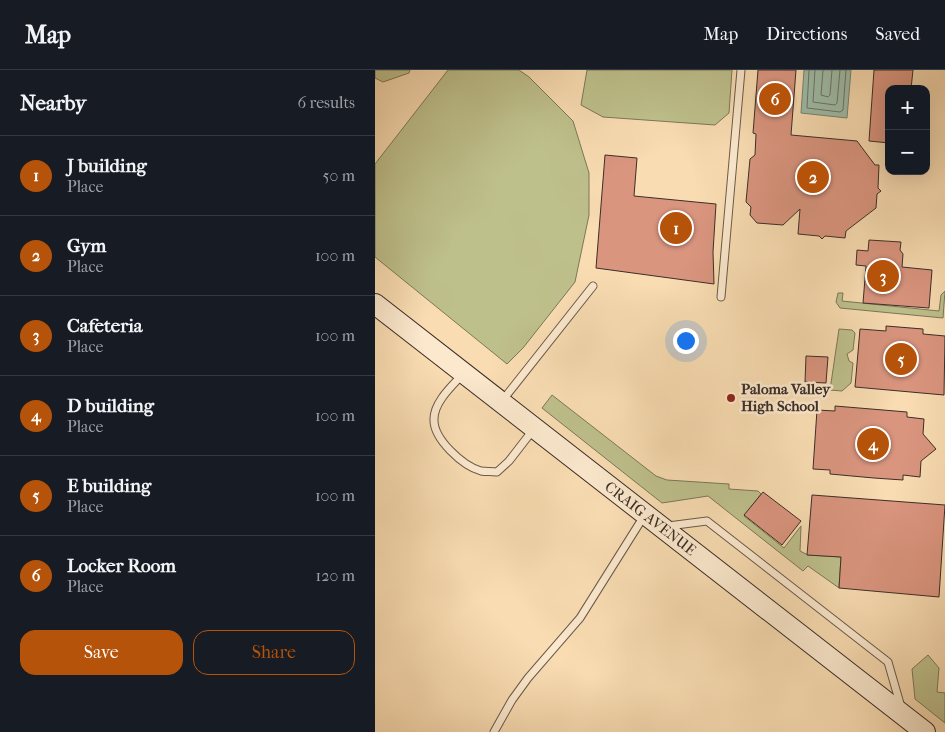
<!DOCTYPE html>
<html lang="en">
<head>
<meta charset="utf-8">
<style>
  body { margin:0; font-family:"IM FELL French Canon",serif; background:#20242c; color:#f1f3f6 }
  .controls { position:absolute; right:15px; top:15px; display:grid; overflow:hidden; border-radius:10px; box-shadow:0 5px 20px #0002 }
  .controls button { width:45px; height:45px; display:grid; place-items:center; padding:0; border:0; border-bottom:1px solid #363941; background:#171b24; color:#f1f3f6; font:25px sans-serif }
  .you { position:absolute; left:310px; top:270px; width:18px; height:18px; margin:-12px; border:4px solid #fff; border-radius:50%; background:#1a73e8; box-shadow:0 0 0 8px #1a73e833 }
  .badge { display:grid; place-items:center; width:32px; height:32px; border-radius:50%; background:#b45309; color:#fff; font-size:16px; font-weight:700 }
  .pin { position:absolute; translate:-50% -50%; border:2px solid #fff; box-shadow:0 1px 5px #0006 }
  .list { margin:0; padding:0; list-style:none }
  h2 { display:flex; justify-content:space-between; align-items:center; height:65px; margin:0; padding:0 20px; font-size:21px }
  h2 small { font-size:16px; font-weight:400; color:#9ea1a6 }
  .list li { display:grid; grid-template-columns:32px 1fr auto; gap:15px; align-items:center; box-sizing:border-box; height:80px; padding:0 20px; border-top:1px solid #363941 }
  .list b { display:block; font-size:19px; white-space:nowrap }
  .list p { margin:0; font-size:16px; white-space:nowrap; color:#9ea1a6 }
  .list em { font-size:16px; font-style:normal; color:#9ea1a6 }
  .actions { display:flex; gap:10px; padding:15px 20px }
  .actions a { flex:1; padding:11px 0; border:1px solid #b45309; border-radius:15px; text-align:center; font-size:18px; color:#b45309 }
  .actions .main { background:#b45309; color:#fff }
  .map { position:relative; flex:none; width:570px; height:662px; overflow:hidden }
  header { display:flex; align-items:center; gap:30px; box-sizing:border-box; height:70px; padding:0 25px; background:#171b24; border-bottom:1px solid #363941 }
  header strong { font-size:24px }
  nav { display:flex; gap:28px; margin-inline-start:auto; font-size:18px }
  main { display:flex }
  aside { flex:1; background:#171b24 }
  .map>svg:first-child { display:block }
  .green { fill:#bec08c; stroke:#7c775a }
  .water { fill:#9ebca8; stroke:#768374 }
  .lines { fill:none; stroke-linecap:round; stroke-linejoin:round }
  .shore { stroke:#6c7568; stroke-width:1 }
  .building { fill:#da957f; stroke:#3b2e27 }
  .lane-casing { stroke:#6a5a4a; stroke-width:9 }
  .secondary-casing { stroke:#3b2e27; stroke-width:22 }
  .lane { stroke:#fbe8cd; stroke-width:7 }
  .secondary { stroke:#fbe8cd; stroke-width:20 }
  .poi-dot { fill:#8f2418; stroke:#fbe8cd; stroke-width:2 }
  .labels { text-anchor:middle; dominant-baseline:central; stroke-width:5; stroke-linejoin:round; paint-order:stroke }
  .poi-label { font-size:15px; font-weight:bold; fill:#3b2e27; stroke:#fbe8cd; text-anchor:start }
  .street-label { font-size:15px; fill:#3b2e27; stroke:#fbe8cd }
</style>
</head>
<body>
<header>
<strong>Map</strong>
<nav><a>Map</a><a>Directions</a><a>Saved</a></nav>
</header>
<main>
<aside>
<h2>Nearby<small>6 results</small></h2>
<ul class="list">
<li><span class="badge">1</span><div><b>J building</b><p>Place</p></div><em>50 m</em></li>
<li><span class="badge">2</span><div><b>Gym</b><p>Place</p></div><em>100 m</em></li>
<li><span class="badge">3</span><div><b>Cafeteria</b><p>Place</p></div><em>100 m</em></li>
<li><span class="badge">4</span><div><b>D building</b><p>Place</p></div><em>100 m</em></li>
<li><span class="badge">5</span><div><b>E building</b><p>Place</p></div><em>100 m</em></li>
<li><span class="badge">6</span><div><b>Locker Room</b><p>Place</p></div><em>120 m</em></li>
</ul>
<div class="actions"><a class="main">Save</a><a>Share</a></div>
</aside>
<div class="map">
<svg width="570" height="662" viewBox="0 0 570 662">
  <rect width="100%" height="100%" fill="#f9dcb2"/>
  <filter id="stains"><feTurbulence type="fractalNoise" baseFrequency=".004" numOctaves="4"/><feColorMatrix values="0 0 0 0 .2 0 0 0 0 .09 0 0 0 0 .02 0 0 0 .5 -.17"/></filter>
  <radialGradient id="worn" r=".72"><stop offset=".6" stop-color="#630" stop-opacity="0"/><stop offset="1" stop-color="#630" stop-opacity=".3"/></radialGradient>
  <!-- green -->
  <path class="green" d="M0,0H35L34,3L8,12L0,8Z
    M73,0H144L154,7L198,51L214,103V145L200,212L148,278L132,294L0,187V94Z
    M212,0H357L354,43L340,55L228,47L206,35Z
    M570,221L568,248L465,238L461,232L463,223H468L467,231L564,241L566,225Z
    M464,259L477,260L480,263L478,280L472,284L474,291L478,293L476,313L467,321L455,320Z
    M177,325L281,406L292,410L354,414V419L383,421L386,424L369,446L409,478L426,456L425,481L433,485L466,487L464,518L433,496L428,501L333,426L287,433L167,338Z
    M553,585L564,598L562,622L570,623V653L540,629L537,599Z"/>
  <!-- water -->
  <path class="water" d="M429,0H476L472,48L426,43Z"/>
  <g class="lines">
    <!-- shore -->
    <path class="shore" d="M434,0L432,38L465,42L468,40L471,0
      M440,0L438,32L460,35L462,33L465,0
      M448,0L446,25L453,27L455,25L457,0"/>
  </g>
  <!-- building -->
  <path class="building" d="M383,0H421L416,65L482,71L500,95H504L503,118L506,121L502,124L501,138L471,161L470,168L450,166L447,169L444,166L423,164L425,139L408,155L382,153L375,145L376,137L371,132L375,89L380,85L381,64L378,63Z
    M499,0H538L536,19H514V73L494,71Z
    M230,85L262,88L259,126L341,134L338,182L339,214L221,198Z
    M494,170L526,172L525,180L528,184L527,197L557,200L554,238L488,233L491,196L481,195L482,180L493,181Z
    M511,256L548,259V264L570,266L569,325L480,317L485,259L511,261Z
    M431,286L453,287L451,313L430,312Z
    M460,336L532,342V347L549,349L548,364L561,379L546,391L545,407L528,405V410L499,408L455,404V400L438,399L442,340L460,341Z
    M388,422L426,451L407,475L369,445Z
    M437,425L570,435L564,527L464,518L466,487L432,485Z"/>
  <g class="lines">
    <defs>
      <path id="lane" d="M346,227L366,0
        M88,304C77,316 59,332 59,349C58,369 88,396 106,401C111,402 117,401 122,402L134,391L158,360
        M127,331L218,216
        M293,456L332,451L513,592L526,637
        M119,662L137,630L153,608L205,548L269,446"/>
      <g id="secondary">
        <path id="s1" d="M0,234L550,662"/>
      </g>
    </defs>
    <!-- lane casing -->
    <use href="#lane" class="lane-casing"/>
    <!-- secondary casing -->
    <use href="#secondary" class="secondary-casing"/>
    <!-- lane -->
    <use href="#lane" class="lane"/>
    <!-- secondary -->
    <use href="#secondary" class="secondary"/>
  </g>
  <!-- markers -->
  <circle class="poi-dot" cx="356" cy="328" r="5"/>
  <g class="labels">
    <!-- poi labels -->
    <g class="poi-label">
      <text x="366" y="319">Paloma Valley<tspan x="366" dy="17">High School</tspan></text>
    </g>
    <!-- street labels -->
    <g class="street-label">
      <text stroke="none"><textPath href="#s1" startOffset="349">CRAIG AVENUE</textPath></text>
    </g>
  </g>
  <rect width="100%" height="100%" filter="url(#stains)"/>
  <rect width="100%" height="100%" fill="url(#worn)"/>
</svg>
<div class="controls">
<button>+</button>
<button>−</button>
</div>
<div class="you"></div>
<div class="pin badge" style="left:301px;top:158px">1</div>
<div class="pin badge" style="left:438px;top:107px">2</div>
<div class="pin badge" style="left:508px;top:206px">3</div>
<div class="pin badge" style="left:498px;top:374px">4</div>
<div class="pin badge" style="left:526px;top:289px">5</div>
<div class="pin badge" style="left:400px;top:29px">6</div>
</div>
</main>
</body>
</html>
